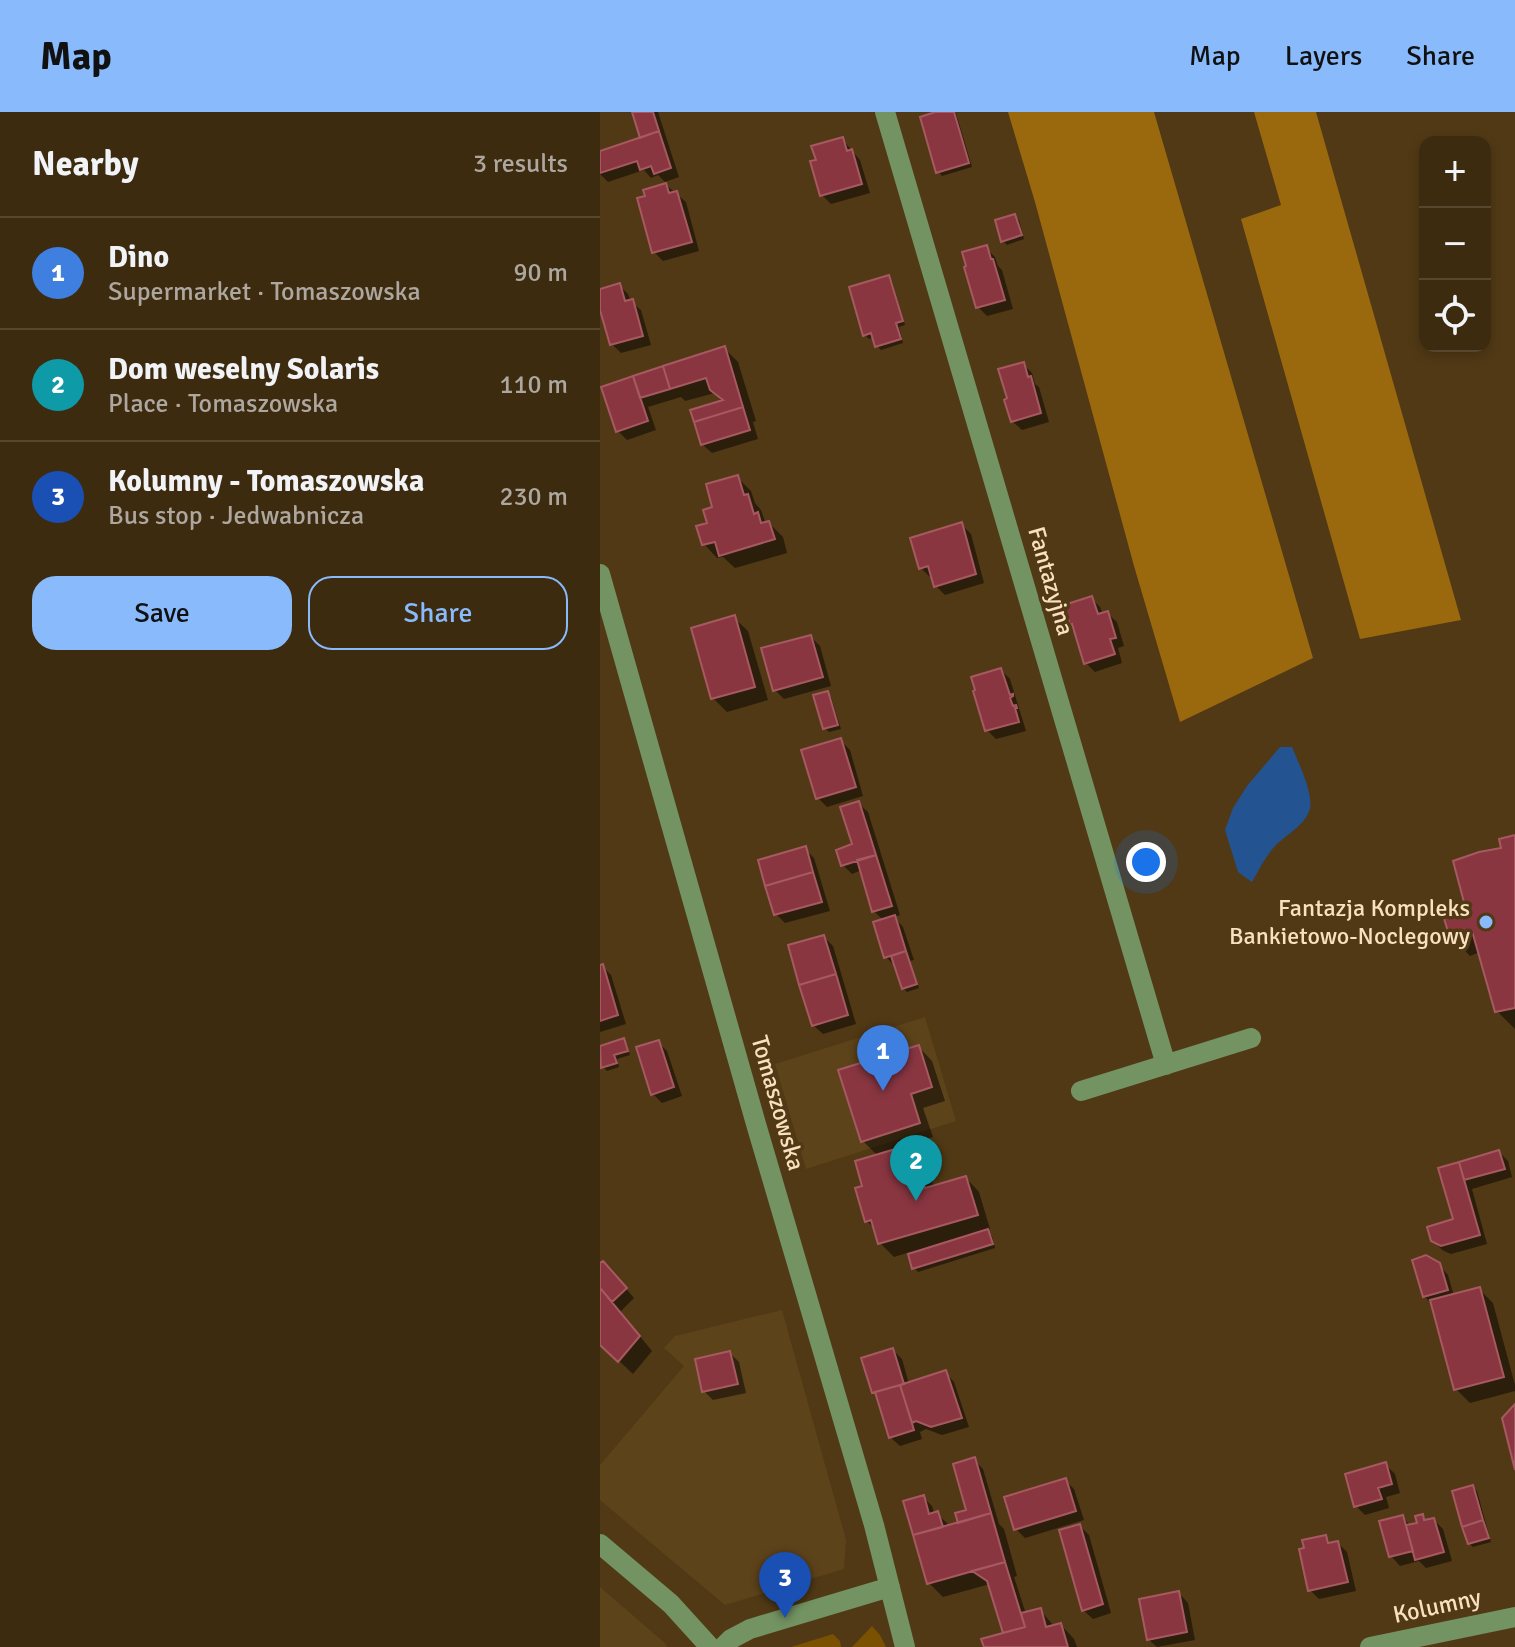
<!DOCTYPE html>
<html lang="en">
<head>
<meta charset="utf-8">
<style>
  body { margin:0; font-family:Signika,sans-serif; background:#48371e; color:#f1f3f6 }
  .controls { position:absolute; right:24px; top:24px; display:grid; overflow:hidden; border-radius:16px; box-shadow:0 4px 12px #0003 }
  .controls button { width:72px; height:72px; display:grid; place-items:center; padding:0; border:0; border-bottom:2px solid #564730; background:#3d2b10; color:#f1f3f6; font:40px sans-serif }
  .you { position:absolute; left:546px; top:750px; width:28px; height:28px; margin:-20px; border:6px solid #fff; border-radius:50%; background:#1a73e8; box-shadow:0 0 0 12px #1a73e833 }
  .badge { display:grid; place-items:center; width:52px; height:52px; border-radius:50%; background:#88bafc; color:#fff; font-size:26px; font-weight:700 }
  .pin { position:absolute; translate:-50% -66px; filter:drop-shadow(0 2px 4px #0008) }
  .pin::after { content:''; position:absolute; top:42px; width:28px; height:24px; background:inherit; clip-path:polygon(0 0,100% 0,50% 100%) }
  .list { margin:0; padding:0; list-style:none }
  h2 { display:flex; justify-content:space-between; align-items:center; height:104px; margin:0; padding:0 32px; font-size:34px }
  h2 small { font-size:26px; font-weight:400; color:#ada79f }
  .list li { display:grid; grid-template-columns:52px 1fr auto; gap:24px; align-items:center; box-sizing:border-box; height:112px; padding:0 32px; border-top:2px solid #564730 }
  .list b { display:block; font-size:30px; white-space:nowrap }
  .list p { margin:0; font-size:26px; white-space:nowrap; color:#ada79f }
  .list em { font-size:26px; font-style:normal; color:#ada79f }
  .actions { display:flex; gap:16px; padding:24px 32px }
  .actions a { flex:1; padding:18px 0; border:2px solid #88bafc; border-radius:24px; text-align:center; font-size:28px; color:#88bafc }
  .actions .main { background:#88bafc; color:#111 }
  .icon { flex:none; width:44px; height:44px; fill:none; stroke:currentColor; stroke-width:2; stroke-linecap:round; stroke-linejoin:round }
  .map { position:relative; flex:none; width:915px; height:1535px; overflow:hidden }
  header { display:flex; align-items:center; gap:48px; box-sizing:border-box; height:112px; padding:0 40px; background:#88bafc; color:#111 }
  header strong { font-size:38px }
  nav { display:flex; gap:44px; margin-inline-start:auto; font-size:28px }
  main { display:flex }
  aside { flex:1; background:#3d2b10 }
  .map>svg:first-child { display:block }
  .built { fill:#5d431a }
  .green { fill:#7a5100 }
  .forest { fill:#9a690d }
  .water { fill:#235491 }
  .shadow { fill:#0007 }
  .building { fill:#893641; stroke:#a65960; stroke-width:2 }
  .lines { fill:none; stroke-linecap:round; stroke-linejoin:round }
  .minor { stroke:#739363; stroke-width:20 }
  .poi-dot { fill:#88bafc; stroke:#513915; stroke-width:3 }
  .labels { text-anchor:middle; dominant-baseline:central; stroke-width:7; stroke-linejoin:round; paint-order:stroke }
  .street-label { font-size:24px; fill:#f9e1c0; stroke:#513915 }
  .poi-label { font-size:24px; fill:#f9e1c0; stroke:#513915; text-anchor:end }
</style>
</head>
<body>
<header>
<strong>Map</strong>
<nav><a>Map</a><a>Layers</a><a>Share</a></nav>
</header>
<main>
<aside>
<h2>Nearby<small>3 results</small></h2>
<ul class="list">
<li><span class="badge" style="background:#3f7fe0">1</span><div><b>Dino</b><p>Supermarket · Tomaszowska</p></div><em>90 m</em></li>
<li><span class="badge" style="background:#0f9aa8">2</span><div><b>Dom weselny Solaris</b><p>Place · Tomaszowska</p></div><em>110 m</em></li>
<li><span class="badge" style="background:#1a4fb4">3</span><div><b>Kolumny - Tomaszowska</b><p>Bus stop · Jedwabnicza</p></div><em>230 m</em></li>
</ul>
<div class="actions"><a class="main">Save</a><a>Share</a></div>
</aside>
<div class="map">
<svg width="915" height="1535" viewBox="0 0 915 1535">
  <rect width="100%" height="100%" fill="#513915"/>
  <!-- built -->
  <path class="built" d="M325,905L356,1009L206,1057L175,952Z
    M182,1198L246,1428L244,1457L125,1493L0,1388V1353L84,1254L64,1236L75,1224Z
    M0,1475L66,1532L67,1535H0Z"/>
  <!-- green -->
  <path class="green" d="M272,1514L280,1523L286,1535H252Z
    M233,1522L240,1529L241,1535H191Z"/>
  <!-- forest -->
  <path class="forest" d="M408,0H554L713,546L580,610L534,454L435,90Z
    M654,0H716L861,508L760,527L641,107L681,93Z"/>
  <!-- water -->
  <path class="water" d="M680,635H692C698,650 713,680 710,696C706,713 687,722 676,733C666,743 659,758 652,770L638,760L625,718L633,696L647,674Z"/>
  <!-- shadow -->
  <path class="shadow" d="M34,0H58L79,65L65,70L58,63L51,66L44,58L8,70L0,62V41L42,27Z
    M342,0L356,1L372,55L342,64L338,59Z
    M242,27L260,48L270,81L231,92L222,83Z
    M66,73L86,90L99,139L63,149L54,140Z
    M415,104L419,108L424,127L407,133L403,129Z
    M386,136L395,145L398,154L402,158L413,197L387,204L378,195Z
    M288,165L292,169L305,213L299,215L303,231L281,238L277,234L274,225L269,227L265,223Z
    M19,173L28,182L31,190L41,198L51,233L21,241L12,232L0,191V179Z
    M124,236L138,250L156,309L153,310L158,327L112,341L102,332L124,290L115,281L85,289L81,285L48,295L56,318L27,328L18,319L4,277Z
    M423,252L432,261L435,272L439,275L449,310L422,318L412,309Z
    M137,365L151,379L155,391L161,398L166,412L169,411L183,425L187,441L135,456L123,445L117,446L104,432L115,396Z
    M362,413L371,422L384,471L345,483L336,474L333,464L330,465L321,456Z
    M491,486L500,495L503,503L507,501L517,510L524,534L518,536L522,551L495,560L486,551L475,515L471,512Z
    M134,506L148,519L168,588L127,600L113,586Z
    M211,525L220,534L231,574L184,587L175,578Z
    M401,558L410,567L426,619L396,627L387,618Z
    M227,581L231,585L241,617L229,620L225,616Z
    M241,629L250,638L263,684L227,695L218,686Z
    M258,691L268,700L300,803L294,805L303,815L314,848L310,849L319,876L307,880L303,876L295,854L286,845L284,809L274,799L262,758L252,762L243,753L255,733Z
    M915,725V917L897,899L880,840L870,844L852,825L868,795L904,737Z
    M205,737L214,746L230,799L185,811L176,802Z
    M224,825L233,834L256,912L223,922L213,913Z
    M2,854L11,863L26,912L0,920V855Z
    M23,929L27,933L30,943L17,947L19,955L7,959L3,955L0,945V936Z
    M58,930L67,939L82,984L62,991L53,982Z
    M319,935L332,949L345,989L323,996L333,1025L310,1032L326,1048L334,1076L366,1066L379,1080L390,1117L386,1118L392,1124L395,1136L318,1160L314,1156L310,1140L294,1145L280,1131L276,1118L267,1109L265,1076L278,1044L263,1029Z
    M899,1040L908,1049L912,1065L872,1077L887,1132L851,1142L842,1138L833,1128L855,1109L840,1058Z
    M839,1153L848,1163L854,1184L879,1177L893,1191L915,1273V1279L870,1291L856,1277L834,1194L824,1184Z
    M0,1154L12,1160L34,1186L20,1200L52,1239L33,1262L0,1231Z
    M293,1238L302,1247L309,1272L345,1260L354,1270L369,1315L342,1323L326,1317L320,1320L322,1327L300,1334L290,1325L278,1285L274,1280Z
    M130,1241L139,1250L146,1281L113,1288L104,1279Z
    M374,1348L383,1357L399,1412L404,1417L417,1464L414,1465L426,1502L440,1498L455,1515L461,1513L474,1527L477,1535H386L405,1523L390,1472L343,1485L329,1471L323,1385L332,1394L335,1403L337,1402L347,1411L348,1415L360,1412L368,1399Z
    M786,1353L795,1362L800,1381L786,1385L789,1396L765,1403L756,1394Z
    M465,1368L474,1377L484,1408L425,1426L416,1417Z
    M873,1375L877,1379L891,1430L873,1435L869,1431Z
    M802,1405L811,1414L819,1412L822,1405L827,1410L834,1408L843,1417L852,1449L826,1456L819,1449L800,1454L791,1444Z
    M480,1414L489,1423L511,1501L493,1507L483,1498Z
    M725,1425L732,1432L738,1431L747,1440L756,1479L719,1487L710,1478Z
    M579,1481L588,1491L595,1528L557,1535L548,1527Z"/>
  <!-- building -->
  <path class="building" d="M32,0H53L59,19L40,26Z
    M335,0H354L369,51L336,61L320,5Z
    M59,19L71,56L54,62L51,54L40,58L37,49L0,61V39Z
    M243,25L247,39L252,37L262,72L220,84L210,49L216,48L211,34Z
    M66,71L69,81L77,79L92,130L52,141L37,86L45,84L43,78Z
    M415,102L422,123L401,130L395,108Z
    M387,133L391,147H393L405,188L376,196L364,155L366,154L362,140Z
    M289,163L303,209L296,211L301,227L275,235L271,221L263,224L249,175Z
    M20,171L25,189L33,187L43,224L10,233L0,198V177Z
    M125,234L143,295L94,310L90,298L123,288L110,278L106,266L70,277L63,254Z
    M424,250L428,265L431,264L441,301L411,310L404,288L407,286L398,257Z
    M63,254L70,277L40,286L33,264Z
    M33,264L48,309L16,320L1,275Z
    M143,295L150,318L101,333L94,310Z
    M138,363L144,383L148,382L154,402L158,400L161,411L169,409L175,427L119,444L115,430L102,433L96,414L107,411L103,398L112,395L106,372Z
    M362,410L376,462L334,475L328,454L319,457L310,426Z
    M492,484L498,502L508,499L516,526L510,527L515,542L484,552L472,512L470,513L464,493Z
    M135,503L155,575L111,587L91,516Z
    M211,523L223,565L173,579L161,536Z
    M401,556L410,583L413,582V584L410,586L413,594L416,593L417,596H415L419,610L385,619L373,579L375,578L371,565Z
    M228,579L238,613L223,617L213,583Z
    M241,626L256,675L216,687L201,638Z
    M259,689L276,743L241,754L236,738L252,732L240,695Z
    M915,723V896L895,900L872,819L850,826L842,800L865,794L853,749L879,740L901,736L899,727Z
    M206,734L213,760L165,774L158,748Z
    M276,743L292,794L272,800L257,748Z
    M213,760L222,790L174,803L165,774Z
    M295,803L306,839L284,846L273,810Z
    M224,823L236,862L199,873L188,833Z
    M306,839L317,872L302,877L291,844Z
    M3,852L18,903L0,909V853Z
    M236,862L248,903L212,914L199,873Z
    M24,926L28,939L14,943L17,951L1,956L0,934Z
    M59,928L74,975L51,983L36,935Z
    M319,933L332,975L311,982L320,1011L261,1030L238,958Z
    M312,1032L325,1076L366,1064L378,1103L278,1132L271,1108L265,1110L255,1076L262,1074L255,1049Z
    M899,1038L905,1057L864,1068L859,1050Z
    M859,1050L880,1123L841,1134L831,1129L827,1115L853,1107L838,1056Z
    M388,1117L393,1132L312,1157L308,1142Z
    M826,1143L840,1151L848,1178L823,1185L812,1148Z
    M3,1149L27,1176L12,1190L0,1176V1151Z
    M880,1175L904,1265L854,1278L830,1188Z
    M0,1176L40,1224L18,1250L0,1233Z
    M293,1236L304,1272L272,1281L261,1246Z
    M130,1239L138,1272L102,1280L95,1247Z
    M346,1258L362,1306L331,1315L316,1309L312,1311L300,1273Z
    M300,1273L314,1318L289,1326L275,1280Z
    M915,1292V1358L902,1306Z
    M375,1345L391,1401L358,1411L355,1401L366,1398L353,1352Z
    M786,1350L792,1372L778,1376L782,1387L754,1395L745,1362Z
    M466,1366L476,1399L414,1418L404,1385Z
    M873,1373L883,1408L862,1415L852,1379Z
    M324,1383L329,1402L338,1399L343,1415L313,1423L303,1389Z
    M391,1401L405,1450L327,1472L313,1423Z
    M823,1402L824,1408L834,1406L844,1440L815,1448L806,1413L817,1411L815,1404Z
    M803,1403L813,1439L789,1445L779,1409Z
    M883,1408L889,1426L868,1432L862,1415Z
    M480,1412L503,1492L482,1499L459,1418Z
    M726,1423L728,1431L738,1429L748,1470L708,1479L699,1437L704,1436L702,1428Z
    M405,1450L425,1515L403,1521L387,1469L372,1459Z
    M579,1479L587,1520L547,1528L539,1487Z
    M441,1496L446,1515L461,1511L468,1535H384L381,1527L425,1515L421,1501Z"/>
  <g class="lines">
    <!-- minor -->
    <path class="minor" d="M285,0L566,953
      M0,462L156,1012L274,1413L305,1535
      M481,979L651,926
      M0,1432L71,1492L110,1535
      M123,1535L131,1527L150,1517L290,1475
      M770,1535L915,1505"/>
  </g>
  <!-- markers -->
  <circle class="poi-dot" cx="886" cy="810" r="8"/>
  <g class="labels">
    <!-- street labels -->
    <g class="street-label">
      <text transform="translate(451 469) rotate(74)">Fantazyjna</text>
      <text transform="translate(178 991) rotate(74)">Tomaszowska</text>
      <text transform="translate(837 1494) rotate(-12)">Kolumny</text>
    </g>
    <!-- poi labels -->
    <g class="poi-label">
      <text x="870" y="796">Fantazja Kompleks<tspan x="870" dy="28">Bankietowo-Noclegowy</tspan></text>
    </g>
  </g>
</svg>
<div class="controls">
<button>+</button>
<button>−</button>
<button><svg class="icon" aria-label="locate" viewBox="0 0 24 24"><circle cx="12" cy="12" r="6"/><path d="M12 2v4M12 18v4M2 12h4M18 12h4"/></svg></button>
</div>
<div class="you"></div>
<div class="pin badge" style="left:283px;top:979px;background:#3f7fe0">1</div>
<div class="pin badge" style="left:316px;top:1089px;background:#0f9aa8">2</div>
<div class="pin badge" style="left:185px;top:1506px;background:#1a4fb4">3</div>
</div>
</main>
</body>
</html>
